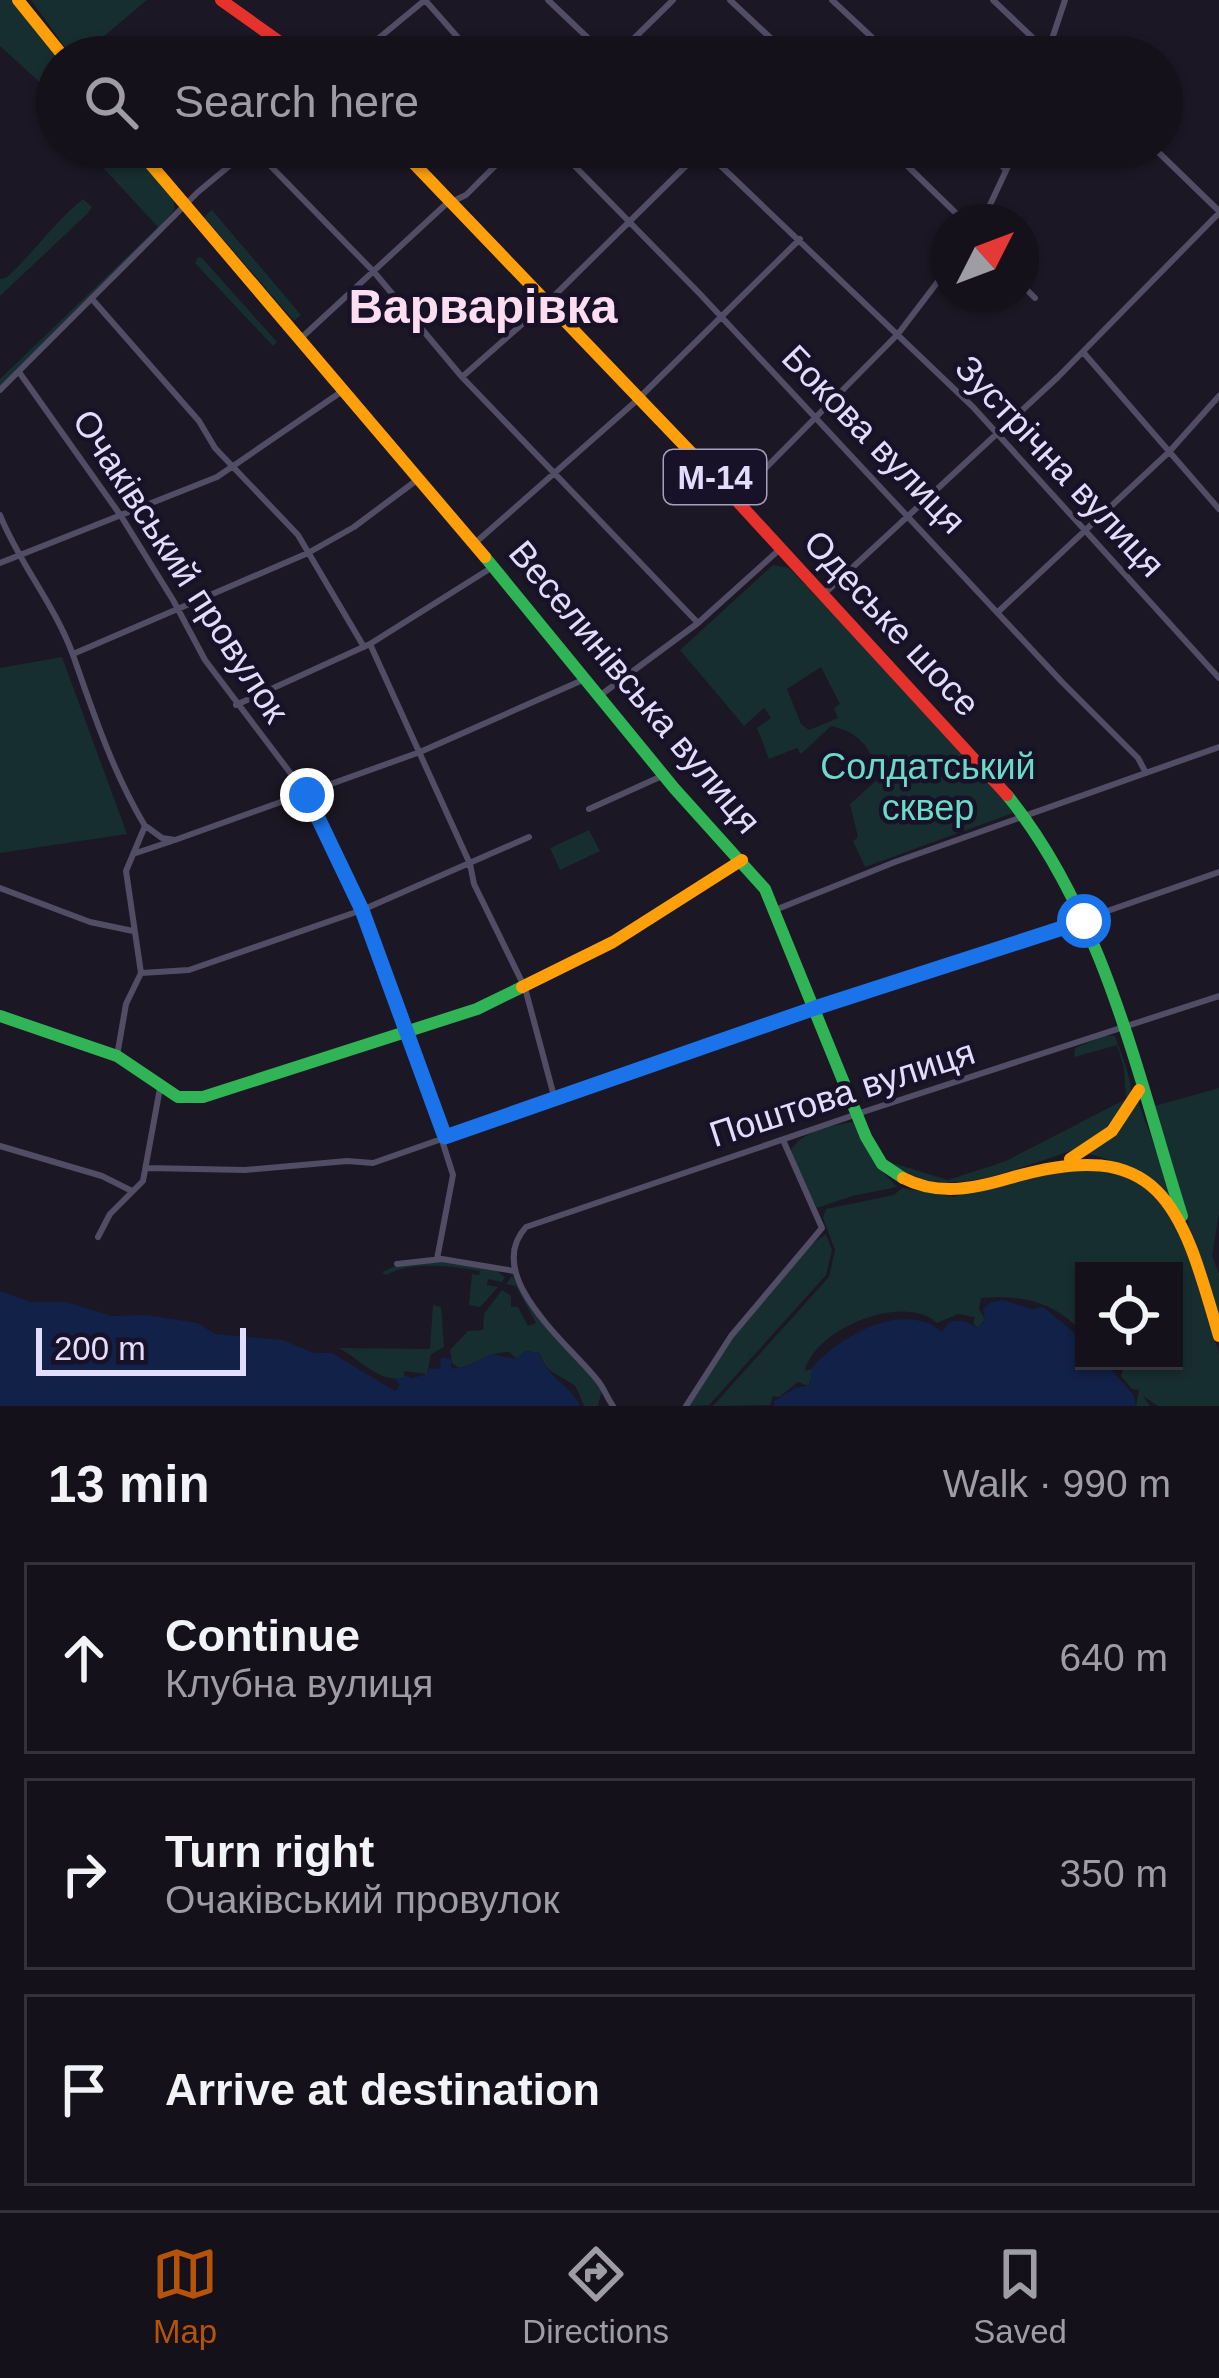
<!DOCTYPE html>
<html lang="en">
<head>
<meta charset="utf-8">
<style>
  body { margin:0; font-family:Arial,sans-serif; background:#211f28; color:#f1f3f6 }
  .controls { position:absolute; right:36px; bottom:36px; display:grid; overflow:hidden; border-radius:0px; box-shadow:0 3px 9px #0004 }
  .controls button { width:108px; height:108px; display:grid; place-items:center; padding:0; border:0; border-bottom:3px solid #33313a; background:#14111b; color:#f1f3f6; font:60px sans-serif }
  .compass { position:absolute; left:931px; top:204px; width:108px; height:108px; border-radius:50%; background:#14111b; box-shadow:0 3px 9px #0004; rotate:48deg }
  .scale { position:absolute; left:36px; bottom:30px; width:210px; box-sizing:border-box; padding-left:12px; border:6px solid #e3ddfd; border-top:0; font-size:33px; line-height:42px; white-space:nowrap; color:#e3ddfd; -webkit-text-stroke:9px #181229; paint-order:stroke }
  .stop { position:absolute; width:36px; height:36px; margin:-27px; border:9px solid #1a73e8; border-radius:50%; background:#fff }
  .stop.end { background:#1a73e8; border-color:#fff; box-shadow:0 3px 12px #0008 }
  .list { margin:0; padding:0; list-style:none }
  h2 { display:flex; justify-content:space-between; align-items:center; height:156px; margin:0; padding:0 48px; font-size:51px }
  h2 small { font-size:39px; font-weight:400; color:#9d9da3 }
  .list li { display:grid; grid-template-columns:78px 1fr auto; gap:36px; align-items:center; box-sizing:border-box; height:192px; margin:0 24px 24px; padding:0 24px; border:3px solid #33313a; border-radius:0px }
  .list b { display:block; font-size:45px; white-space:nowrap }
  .list p { margin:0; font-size:39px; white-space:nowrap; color:#9d9da3 }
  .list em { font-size:39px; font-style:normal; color:#9d9da3 }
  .icon { flex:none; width:66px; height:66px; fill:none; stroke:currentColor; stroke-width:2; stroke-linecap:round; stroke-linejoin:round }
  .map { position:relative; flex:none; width:1219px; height:1406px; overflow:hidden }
  .search { position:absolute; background:#14111b; box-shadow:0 3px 9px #0004; left:36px; right:36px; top:36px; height:132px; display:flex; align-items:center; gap:30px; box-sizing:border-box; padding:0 42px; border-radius:66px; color:#9d9da3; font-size:45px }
  .sheet { height:804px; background:#14111b }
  nav { display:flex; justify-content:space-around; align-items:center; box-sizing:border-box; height:168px; border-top:3px solid #33313a; background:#14111b; font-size:33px; color:#9d9da3 }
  nav a { display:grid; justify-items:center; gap:6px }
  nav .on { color:#b45309 }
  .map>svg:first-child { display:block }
  .green { fill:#172e31; fill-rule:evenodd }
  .water { fill:#112147 }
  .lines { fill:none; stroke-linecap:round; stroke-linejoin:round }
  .street { stroke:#504d64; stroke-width:6 }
  .fast { stroke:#30b455; stroke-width:12 }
  .slow { stroke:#ff9f0a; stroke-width:12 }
  .jam { stroke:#e5322d; stroke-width:12 }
  .route { stroke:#1a73e8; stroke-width:15 }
  .labels { text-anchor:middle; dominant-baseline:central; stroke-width:9; stroke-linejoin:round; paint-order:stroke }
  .shield { fill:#181229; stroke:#a6a0bd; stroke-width:3 }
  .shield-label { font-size:33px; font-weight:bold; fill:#e3ddfd }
  .street-label { font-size:36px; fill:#e3ddfd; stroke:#181229 }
  .park-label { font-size:36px; fill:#6bdbc6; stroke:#181229 }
  .district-label { font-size:48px; font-weight:bold; fill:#fddef0; stroke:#181229 }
</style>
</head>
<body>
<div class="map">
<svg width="1219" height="1406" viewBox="0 0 1219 1406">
  <rect width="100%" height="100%" fill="#1b1724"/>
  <!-- green -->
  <path class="green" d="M0,0H11L57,57V98L0,46Z
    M31,0H147L79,57H72Z
    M84,147H129L174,201V210L160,227L0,387V379L158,227Z
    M83,199L92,207L88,213L0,296V279L6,278C34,253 54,222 83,199Z
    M212,210L301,315L294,321L204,217Z
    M198,257L202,258L277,342L273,346L195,263Z
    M773,565L789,568L982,770L1013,813L865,867L853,841L858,837L850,804L876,781C876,751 860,732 831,726L801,754L797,748L769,759L757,728L771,718L764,708L744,726L680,650ZM821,667L840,704L834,708L838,718L809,730L801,724L787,689Z
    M62,657L127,834L0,853V668Z
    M589,830L600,851L560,870L550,848Z
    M1104,1036H1115C1120,1052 1131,1075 1131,1092C1129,1116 1099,1138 1080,1148C1022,1165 942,1207 889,1162L948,1180L1006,1161L1126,1099L1124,1068L1117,1045L1074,1057L1075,1048Z
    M1219,1088V1214L1212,1256L1219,1274V1320L1151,1107Z
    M1138,1101L1177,1209C1161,1182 1119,1160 1088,1154Z
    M853,1122L877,1166L897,1187L852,1196L817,1208L790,1154C796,1132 832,1126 853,1122Z
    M1101,1165C1134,1176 1159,1194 1178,1223L1219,1353V1406H1158L1143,1396L1150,1406H1136L1139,1390L1132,1389L1121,1376L1123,1370L1109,1361H1174V1271H1084V1334C1054,1301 1024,1295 981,1298L979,1309L985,1319L978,1328L973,1323L975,1317L958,1314L937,1323C904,1292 814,1329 805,1371L811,1369L814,1373L808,1386L798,1382L779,1397L773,1396L770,1405L713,1406L829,1277L835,1250L823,1218L826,1209L894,1195L902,1188L954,1197L1053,1168Z
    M826,1234L832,1250L826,1275L709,1405L689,1406L735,1334L812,1244Z
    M442,1261L497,1271L505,1277L502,1282L488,1279L487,1285L498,1287L480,1307L469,1305L472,1274L479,1275L480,1271C451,1266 412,1261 386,1275L382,1272L398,1265Z
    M512,1276L548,1330L602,1389L598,1406H584C583,1403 577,1388 575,1386C564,1376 545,1375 540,1353L525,1351L517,1359L509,1352C490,1352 478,1363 459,1368L452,1363L450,1350L468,1331L483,1330L484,1314L502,1290L511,1296V1307H518L528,1326L536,1323L516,1286L506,1284Z
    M433,1305L441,1307L444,1347L431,1354L427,1374L404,1371V1378C379,1383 361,1360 339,1348L430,1349Z"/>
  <!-- water -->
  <path class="water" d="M0,1291L31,1302H66L112,1316L146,1315L198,1323L215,1334L283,1340L314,1353H332L395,1391L400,1385L395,1379H402L405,1375L412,1378L427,1374L429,1368L440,1369L441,1357L451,1359V1368C465,1370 477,1361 491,1354L517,1359L525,1351L540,1353C544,1376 570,1383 580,1406H0Z
    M1003,1300L1032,1309L1043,1307L1084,1340V1361H1103L1134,1395L1136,1406H774V1401L795,1388L810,1385L812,1368L817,1362C846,1334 904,1300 942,1332L949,1322C961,1319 968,1322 978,1328L985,1320L983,1309L991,1302Z"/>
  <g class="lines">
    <!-- street -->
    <path class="street" d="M425,0L475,57
      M548,0L608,57
      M730,0L791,57
      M832,0L893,57
      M993,0L1053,57
      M356,57L425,0
      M615,57L673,0
      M1046,57L1065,0
      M556,147L700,294L1062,682L1138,758L1146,773
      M701,147L973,407L1219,678
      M888,147L965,222
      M984,147L1006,170
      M1153,147L1219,211
      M982,222L1017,147
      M1021,284L1035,298
      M92,299L199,421L215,448L298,535L364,647
      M299,340L445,205L466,195L514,147
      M1083,352L1219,509
      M19,372L121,516L173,600L205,660L307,795L362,910L408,1033L453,1175L437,1259
      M462,377L553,297L703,149
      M0,390L198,192L252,147L374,272L462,377L698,623
      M736,498L898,334L949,267
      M0,515C19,563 55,605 73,655C93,712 113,773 145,826L126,871L141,973L126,1004L117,1056
      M475,543L635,402L800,239
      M0,563L217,477L341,392
      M825,593L1058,377L1219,213
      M999,611L1169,452L1219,396
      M370,644L470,864L474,884L525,988L555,1100
      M73,654L308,553L354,527L417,480
      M602,694L698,623L780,549
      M236,705L370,644L491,568
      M589,809L662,776
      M147,827L162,838L175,840L420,752L585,679
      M133,854L172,841
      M0,888L90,922L133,931
      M775,910L895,862L1219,747
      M141,973L189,970L362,910L529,837
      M0,1146L102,1176L132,1191
      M147,1168L245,1170L347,1161L373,1163L815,1008L904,982L1219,872
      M98,1237L110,1214L143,1181L160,1088
      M397,1264L442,1259L514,1271
      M613,1406C607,1398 604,1388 598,1381C571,1346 481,1276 526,1227L866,1111L1219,996
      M686,1406L731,1336L822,1228L783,1140"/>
    <!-- fast -->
    <path class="fast" d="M485,557L674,788L765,889L866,1137L882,1164L903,1178
      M1007,795C1103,913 1137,1073 1182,1216
      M0,1016L117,1056L178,1097H203L477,1009L522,987"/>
    <!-- slow -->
    <path class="slow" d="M18,0L64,57
      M136,147L485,557
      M398,147L726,489
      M522,987L613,942L742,860
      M1070,1159L1112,1131L1139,1090
      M903,1178C938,1196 973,1189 1010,1178C1163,1133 1182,1208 1219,1336"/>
    <!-- jam -->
    <path class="jam" d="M221,0L301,57
      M726,489L1007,795"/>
  </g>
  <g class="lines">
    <!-- route -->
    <path class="route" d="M307,795L362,910L445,1137L815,1008L1084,921"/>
  </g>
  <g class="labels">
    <!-- shield labels -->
    <rect class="shield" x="664" y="450" width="102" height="54" rx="9"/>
    <g class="shield-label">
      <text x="715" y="477">М-14</text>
    </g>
    <!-- street labels -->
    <g class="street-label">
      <text transform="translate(874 439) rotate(46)">Бокова вулиця</text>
      <text transform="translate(1060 466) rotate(47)">Зустрічна вулиця</text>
      <text transform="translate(181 566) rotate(57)">Очаківський провулок</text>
      <text transform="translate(892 623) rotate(47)">Одеське шосе</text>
      <text transform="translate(635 687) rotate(50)">Веселинівська вулиця</text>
      <text transform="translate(842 1093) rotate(-18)">Поштова вулиця</text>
    </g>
    <!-- park labels -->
    <g class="park-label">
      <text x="928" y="766">Солдатський<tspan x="928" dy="41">сквер</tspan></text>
    </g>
    <!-- district labels -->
    <g class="district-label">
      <text x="483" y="306">Варварівка</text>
    </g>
  </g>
</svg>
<div class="controls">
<button><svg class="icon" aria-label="locate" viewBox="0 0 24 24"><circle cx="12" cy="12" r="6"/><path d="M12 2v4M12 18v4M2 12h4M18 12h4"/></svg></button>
</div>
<svg class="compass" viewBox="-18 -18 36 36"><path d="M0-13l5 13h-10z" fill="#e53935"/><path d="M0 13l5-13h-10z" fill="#9d9da3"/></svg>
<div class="scale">200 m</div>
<div class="stop" style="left:1084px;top:921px"></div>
<div class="stop end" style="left:307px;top:795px"></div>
<div class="search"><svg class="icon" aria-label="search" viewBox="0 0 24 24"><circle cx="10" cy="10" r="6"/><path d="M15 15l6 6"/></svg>Search here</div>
</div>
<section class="sheet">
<h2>13 min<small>Walk · 990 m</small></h2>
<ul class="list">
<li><svg class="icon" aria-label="ahead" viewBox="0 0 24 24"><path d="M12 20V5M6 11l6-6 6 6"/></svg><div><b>Continue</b><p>Клубна вулиця</p></div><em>640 m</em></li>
<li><svg class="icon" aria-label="right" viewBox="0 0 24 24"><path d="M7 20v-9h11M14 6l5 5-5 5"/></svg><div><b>Turn right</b><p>Очаківський провулок</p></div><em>350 m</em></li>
<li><svg class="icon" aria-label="arrive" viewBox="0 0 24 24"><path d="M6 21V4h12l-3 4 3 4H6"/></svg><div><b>Arrive at destination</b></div></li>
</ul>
</section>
<nav>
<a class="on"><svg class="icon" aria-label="map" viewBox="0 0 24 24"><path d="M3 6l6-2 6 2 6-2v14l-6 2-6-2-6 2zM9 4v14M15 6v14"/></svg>Map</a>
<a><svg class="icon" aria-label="directions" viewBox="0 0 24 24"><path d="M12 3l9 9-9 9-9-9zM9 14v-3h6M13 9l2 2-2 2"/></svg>Directions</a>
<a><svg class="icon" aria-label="saved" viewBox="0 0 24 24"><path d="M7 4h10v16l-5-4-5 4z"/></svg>Saved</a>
</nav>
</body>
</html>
